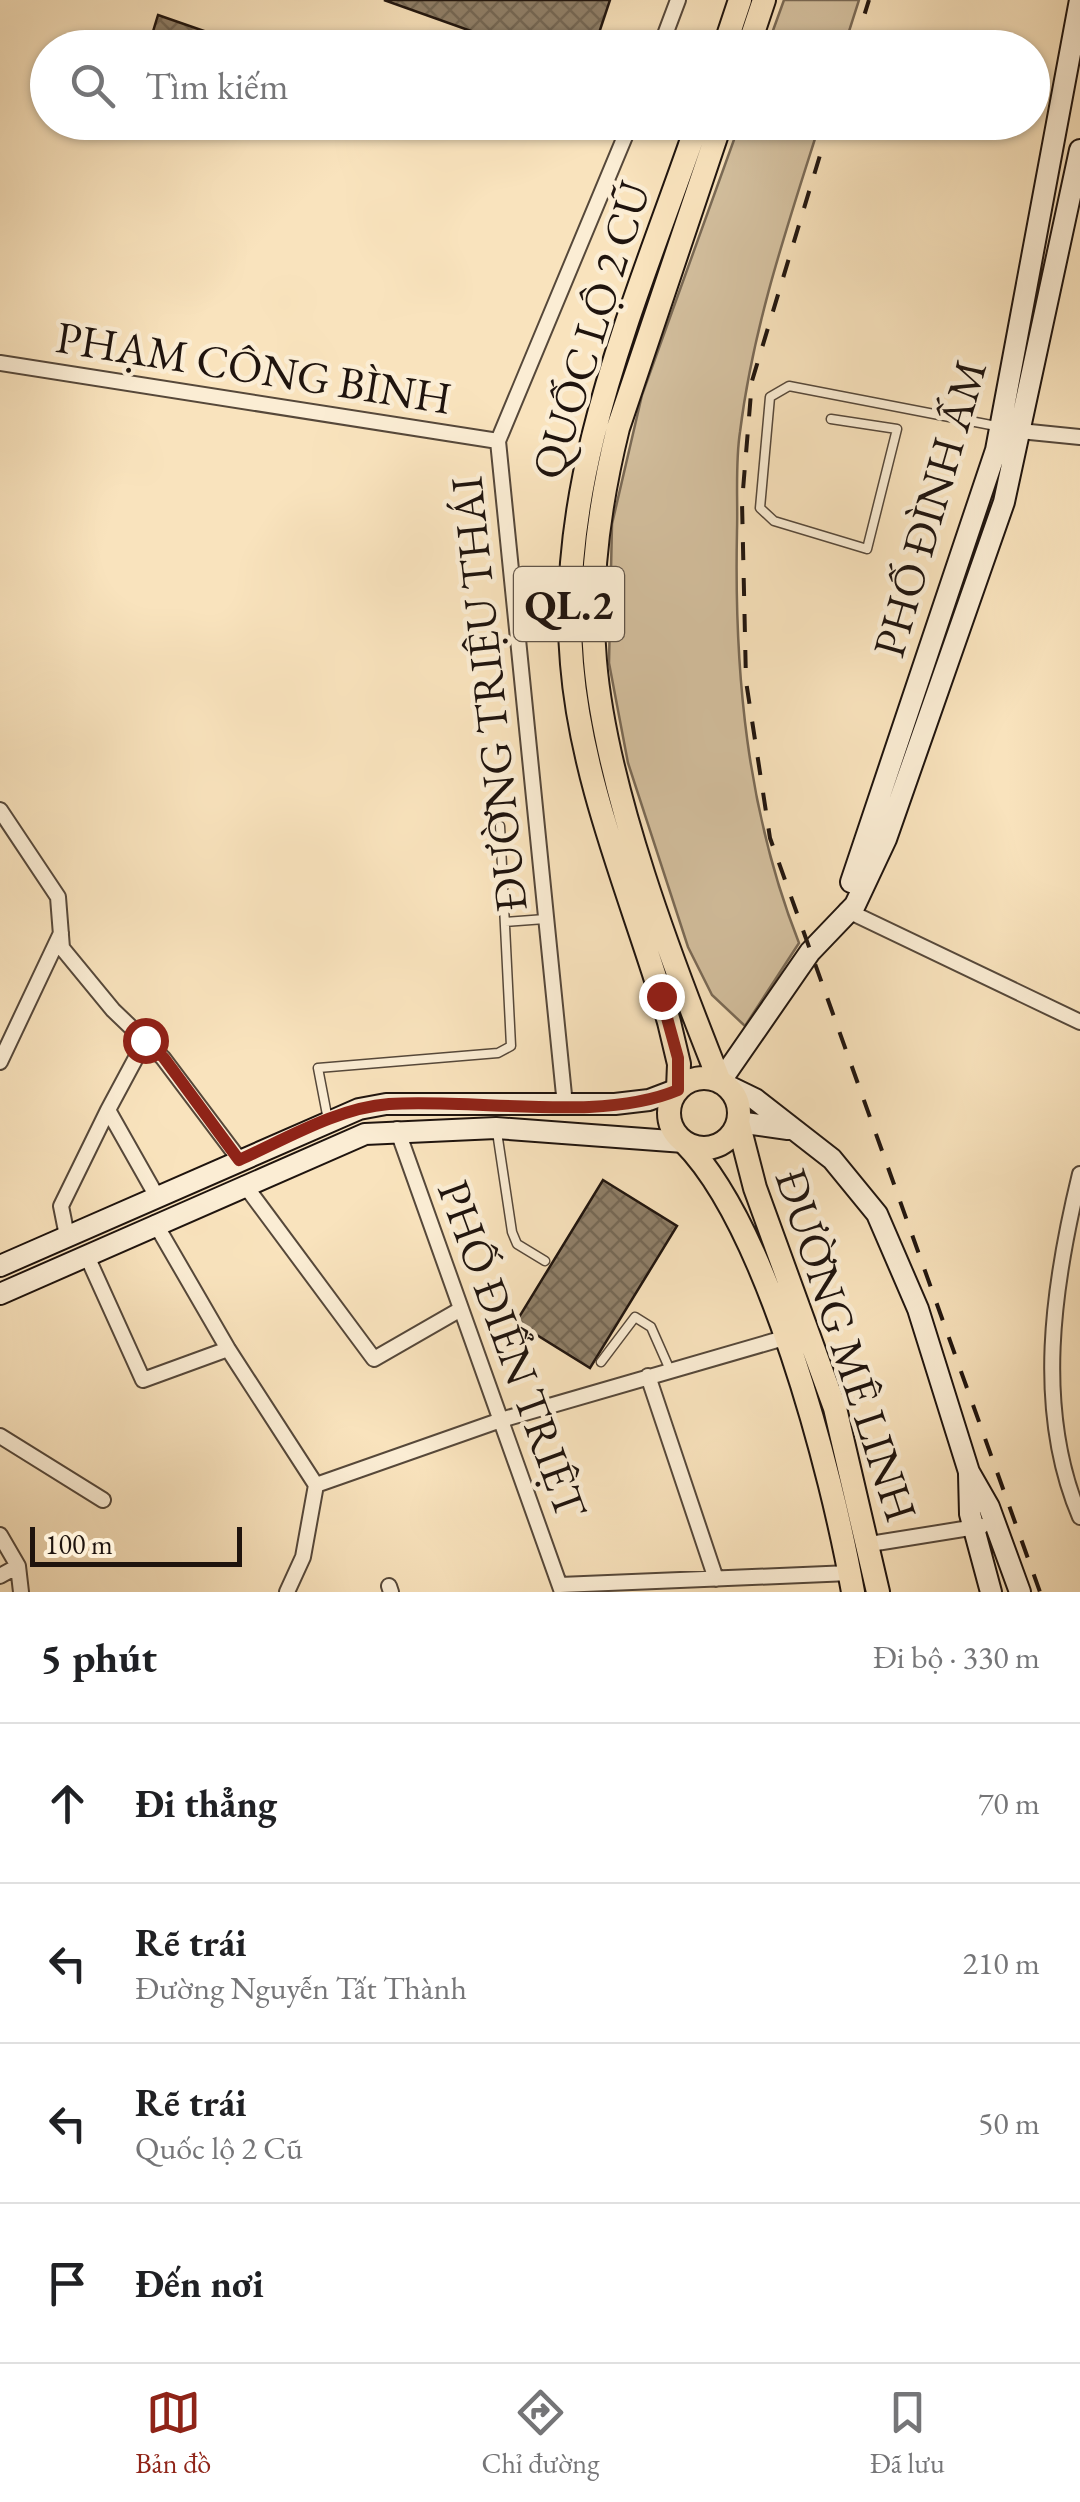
<!DOCTYPE html>
<html lang="vi">
<head>
<meta charset="utf-8">
<style>
  body { margin:0; font-family:"EB Garamond",serif; background:#f2f2f2; color:#202124 }
  .scale { position:absolute; left:30px; bottom:25px; width:212px; box-sizing:border-box; padding-left:10px; border:5px solid #1f140e; border-top:0; font-size:28px; line-height:35px; white-space:nowrap; color:#1f140e; -webkit-text-stroke:8px #fbedd4; paint-order:stroke }
  .stop { position:absolute; width:30px; height:30px; margin:-22px; border:8px solid #8f2418; border-radius:50%; background:#fff }
  .stop.end { background:#8f2418; border-color:#fff; box-shadow:0 2px 10px #0008 }
  .list { margin:0; padding:0; list-style:none }
  h2 { display:flex; justify-content:space-between; align-items:center; height:130px; margin:0; padding:0 40px; font-size:42px }
  h2 small { font-size:32px; font-weight:400; color:#757577 }
  .list li { display:grid; grid-template-columns:65px 1fr auto; gap:30px; align-items:center; box-sizing:border-box; height:160px; padding:0 40px; border-top:2px solid #e0e0e0 }
  .list b { display:block; font-size:38px; white-space:nowrap }
  .list p { margin:0; font-size:32px; white-space:nowrap; color:#757577 }
  .list em { font-size:32px; font-style:normal; color:#757577 }
  .icon { flex:none; width:55px; height:55px; fill:none; stroke:currentColor; stroke-width:2; stroke-linecap:round; stroke-linejoin:round }
  .map { position:relative; flex:none; width:1080px; height:1592px; overflow:hidden }
  .search { position:absolute; background:#fff; box-shadow:0 2px 8px #0004; left:30px; right:30px; top:30px; height:110px; display:flex; align-items:center; gap:25px; box-sizing:border-box; padding:0 35px; border-radius:55px; color:#757577; font-size:38px }
  .sheet { height:770px; background:#fff }
  nav { display:flex; justify-content:space-around; align-items:center; box-sizing:border-box; height:140px; border-top:2px solid #e0e0e0; background:#fff; font-size:28px; color:#757577 }
  nav a { display:grid; justify-items:center; gap:5px }
  nav .on { color:#8f2418 }
  .map>svg:first-child { display:block }
  .park { fill:#d4c09f; stroke:#7a6a56; stroke-width:2.5 }
  .building { fill:url(#building-cross-hatch); stroke:#1f140e; stroke-width:2.5 }
  .lines { fill:none; stroke-linecap:round; stroke-linejoin:round }
  .lane-casing { stroke:#56483a; stroke-width:11 }
  .street-casing { stroke:#56483a; stroke-width:18 }
  .secondary-casing { stroke:#1f140e; stroke-width:24 }
  .primary-casing { stroke:#1f140e; stroke-width:26 }
  .lane { stroke:#fbedd4; stroke-width:8 }
  .street { stroke:#fbedd4; stroke-width:14 }
  .secondary { stroke:#fbedd4; stroke-width:20 }
  .primary { stroke:#f9e3bd; stroke-width:22 }
  .rail { stroke:#1f140e; stroke-width:4; stroke-dasharray:18 18; stroke-linecap:butt }
  .route { stroke:#8f2418; stroke-width:12 }
  .labels { text-anchor:middle; dominant-baseline:central; stroke-width:9; stroke-linejoin:round; paint-order:stroke }
  .shield { fill:#fbedd4; stroke:#615549; stroke-width:2.5 }
  .shield-label { font-size:42px; font-weight:bold; fill:#1f140e }
  .street-label { font-size:45px; fill:#1f140e; stroke:#fbedd4 }
</style>
</head>
<body>
<div class="map">
<svg width="1080" height="1592" viewBox="0 0 1080 1592">
  <defs>
    <pattern id="building-cross-hatch" width="8" height="8" patternUnits="userSpaceOnUse" patternTransform="scale(2.5)"><rect width="8" height="8" fill="#908069"/><path d="M0 0l8 8M0 8l8-8" fill="none" stroke="#756855"/></pattern>
  </defs>
  <rect width="100%" height="100%" fill="#f9e3bd"/>
  <filter id="stains"><feTurbulence type="fractalNoise" baseFrequency=".002" numOctaves="4"/><feColorMatrix values="0 0 0 0 .2 0 0 0 0 .09 0 0 0 0 .02 0 0 0 .5 -.17"/></filter>
  <radialGradient id="worn" r=".72"><stop offset=".6" stop-color="#630" stop-opacity="0"/><stop offset="1" stop-color="#630" stop-opacity=".3"/></radialGradient>
  <!-- park -->
  <path class="park" d="M784,0H859L844,47H767Z
    M740,123H820C788,224 753,326 740,432C735,464 738,499 737,531C734,673 747,811 799,943L745,1026L712,995L688,947L628,763L609,663L612,524L642,395Z"/>
  <!-- building -->
  <path class="building" d="M384,0H610L594,48H519Z
    M158,15L210,33L205,48H148Z
    M603,1180L677,1226L590,1368L516,1322Z"/>
  <g class="lines">
    <defs>
      <path id="lane" d="M831,419L897,429L867,549L774,521L760,508L770,397L789,386L996,426
        M505,922L545,919
        M328,1120L318,1068L498,1053L511,1046L500,826
        M497,1132L512,1232L517,1244L545,1261
        M601,1362L635,1317L651,1327L670,1370"/>
      <path id="street" d="M660,48L678,0
        M0,363L498,441
        M1020,431L1080,437
        M0,810L58,897L62,948L113,1010L163,1058L239,1159
        M846,910L1080,1022
        M0,1062L61,933
        M565,1105L498,441L631,122
        M108,1110L145,1041
        M397,1129L562,1592
        M1080,1174C1053,1285 1034,1409 1080,1517
        M244,1184L374,1359L461,1309
        M155,1223L228,1349L316,1485L303,1557L287,1592
        M67,1236L61,1206L108,1110L156,1195
        M86,1254L143,1380L228,1349
        M648,1376L716,1579
        M0,1436L103,1500
        M316,1485L501,1420L784,1338
        M0,1535L18,1566L21,1592
        M870,1544L982,1526
        M0,1576L18,1566
        M560,1585L850,1573
        M389,1586L391,1592"/>
      <path id="secondary" d="M851,882L996,450L1080,0
        M738,1122L788,1129
        M0,1266L359,1109L386,1104H615L649,1100L678,1089
        M0,1294L365,1134L496,1128L684,1142
        M969,1474L970,1514L991,1592
        M1020,1592L989,1507L969,1472L918,1309L877,1214L832,1159L755,1099L720,1082L810,952L855,905L886,839L1004,502L1080,150"/>
      <path id="primary" d="M724,48L740,0
        M748,48L764,0
        M669 1113a35 35 0 1 1 70 0a35 35 0 1 1-70 0Z
        M720,1082C672,962 606,790 595,661C588,583 599,505 618,428L721,122
        M678,1089L679,1064L669,1022C635,905 582,787 572,664C555,475 638,298 698,122
        M738,1122L755,1188L835,1408L878,1592
        M684,1142C768,1227 832,1473 853,1592"/>
    </defs>
    <!-- lane casing -->
    <use href="#lane" class="lane-casing"/>
    <!-- street casing -->
    <use href="#street" class="street-casing"/>
    <!-- secondary casing -->
    <use href="#secondary" class="secondary-casing"/>
    <!-- primary casing -->
    <use href="#primary" class="primary-casing"/>
    <!-- lane -->
    <use href="#lane" class="lane"/>
    <!-- street -->
    <use href="#street" class="street"/>
    <!-- secondary -->
    <use href="#secondary" class="secondary"/>
    <!-- primary -->
    <use href="#primary" class="primary"/>
    <!-- rail -->
    <path class="rail" d="M854,48L869,0
      M830,122L752,381L742,502L746,681L770,838L1040,1592"/>
  </g>
  <g class="lines">
    <!-- route -->
    <path class="route" d="M145,1040L164,1058L239,1160C286,1139 337,1108 389,1104C476,1098 600,1123 678,1090V1058L661,996"/>
  </g>
  <g class="labels">
    <!-- shield labels -->
    <rect class="shield" x="514" y="567" width="110" height="74" rx="8"/>
    <g class="shield-label">
      <text x="569" y="604">QL.2</text>
    </g>
    <!-- street labels -->
    <g class="street-label">
      <text transform="translate(590 330) rotate(-73)">QUỐC LỘ 2 CŨ</text>
      <text transform="translate(254 367) rotate(9)">PHẠM CÔNG BÌNH</text>
      <text transform="translate(929 508) rotate(-74)">PHỐ ĐÌNH ẤM</text>
      <text transform="translate(488 694) rotate(-96)">ĐƯỜNG TRIỆU THÁI</text>
      <text transform="translate(847 1345) rotate(72)">ĐƯỜNG MÊ LINH</text>
      <text transform="translate(513 1349) rotate(70)">PHỐ ĐIỂN TRIỆT</text>
    </g>
  </g>
  <rect width="100%" height="100%" filter="url(#stains)"/>
  <rect width="100%" height="100%" fill="url(#worn)"/>
</svg>
<div class="scale">100 m</div>
<div class="stop" style="left:145px;top:1040px"></div>
<div class="stop end" style="left:661px;top:996px"></div>
<div class="search"><svg class="icon" aria-label="search" viewBox="0 0 24 24"><circle cx="10" cy="10" r="6"/><path d="M15 15l6 6"/></svg>Tìm kiếm</div>
</div>
<section class="sheet">
<h2>5 phút<small>Đi bộ · 330 m</small></h2>
<ul class="list">
<li><svg class="icon" aria-label="ahead" viewBox="0 0 24 24"><path d="M12 20V5M6 11l6-6 6 6"/></svg><div><b>Đi thẳng</b></div><em>70 m</em></li>
<li><svg class="icon" aria-label="left" viewBox="0 0 24 24"><path d="M17 20v-9H6M10 6l-5 5 5 5"/></svg><div><b>Rẽ trái</b><p>Đường Nguyễn Tất Thành</p></div><em>210 m</em></li>
<li><svg class="icon" aria-label="left" viewBox="0 0 24 24"><path d="M17 20v-9H6M10 6l-5 5 5 5"/></svg><div><b>Rẽ trái</b><p>Quốc lộ 2 Cũ</p></div><em>50 m</em></li>
<li><svg class="icon" aria-label="arrive" viewBox="0 0 24 24"><path d="M6 21V4h12l-3 4 3 4H6"/></svg><div><b>Đến nơi</b></div></li>
</ul>
</section>
<nav>
<a class="on"><svg class="icon" aria-label="map" viewBox="0 0 24 24"><path d="M3 6l6-2 6 2 6-2v14l-6 2-6-2-6 2zM9 4v14M15 6v14"/></svg>Bản đồ</a>
<a><svg class="icon" aria-label="directions" viewBox="0 0 24 24"><path d="M12 3l9 9-9 9-9-9zM9 14v-3h6M13 9l2 2-2 2"/></svg>Chỉ đường</a>
<a><svg class="icon" aria-label="saved" viewBox="0 0 24 24"><path d="M7 4h10v16l-5-4-5 4z"/></svg>Đã lưu</a>
</nav>
</body>
</html>
